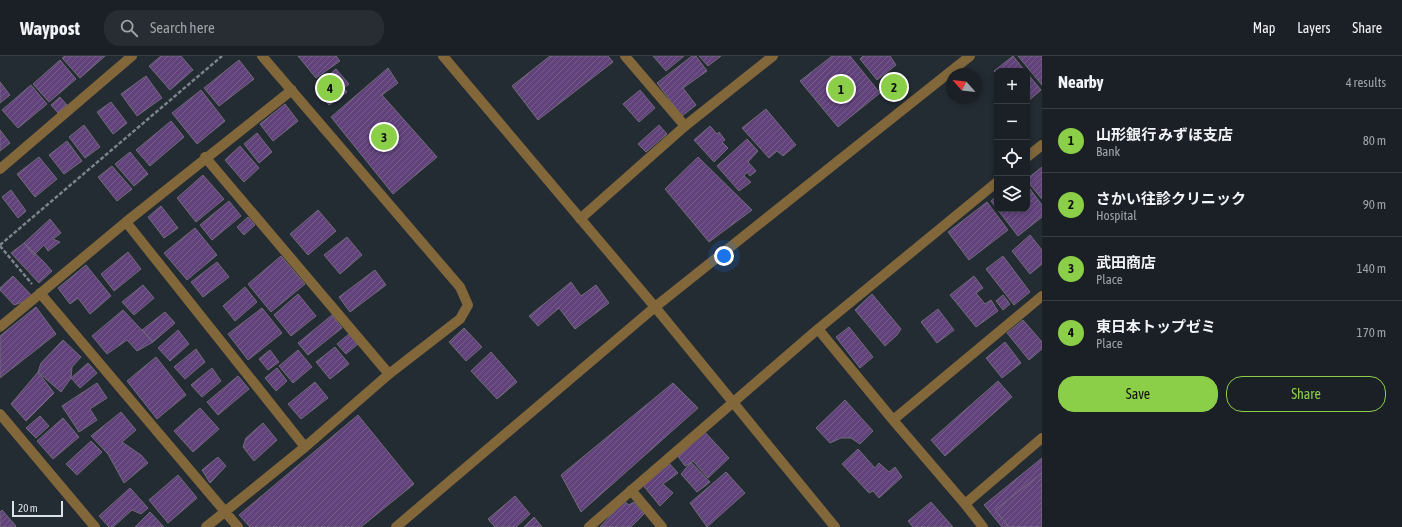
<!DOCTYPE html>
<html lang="en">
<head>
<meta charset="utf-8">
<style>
  body { margin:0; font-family:"Asap Condensed","Noto Sans JP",sans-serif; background:#272d32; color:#f1f3f6 }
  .controls { position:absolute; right:12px; top:12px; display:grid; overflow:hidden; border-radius:8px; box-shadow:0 2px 6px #0003 }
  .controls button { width:36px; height:36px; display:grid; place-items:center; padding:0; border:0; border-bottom:1px solid #383e43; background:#1a2026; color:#f1f3f6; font:20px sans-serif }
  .compass { position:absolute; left:946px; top:12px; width:36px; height:36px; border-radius:50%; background:#1a2026; box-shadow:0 2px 6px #0003; rotate:297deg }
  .scale { position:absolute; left:12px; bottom:10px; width:51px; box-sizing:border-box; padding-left:4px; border:2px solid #dbe1e6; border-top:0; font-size:11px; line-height:14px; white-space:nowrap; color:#dbe1e6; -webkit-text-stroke:3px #232b33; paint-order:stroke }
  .you { position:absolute; left:724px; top:200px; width:14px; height:14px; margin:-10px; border:3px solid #fff; border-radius:50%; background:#1a73e8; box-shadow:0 0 0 6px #1a73e833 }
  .badge { display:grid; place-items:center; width:26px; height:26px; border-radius:50%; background:#8bce47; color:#111; font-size:13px; font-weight:700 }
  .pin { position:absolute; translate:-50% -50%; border:2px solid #fff; box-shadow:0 1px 4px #0006 }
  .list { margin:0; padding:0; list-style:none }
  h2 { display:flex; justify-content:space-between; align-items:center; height:52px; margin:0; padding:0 16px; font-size:17px }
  h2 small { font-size:13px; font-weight:400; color:#9fa3a7 }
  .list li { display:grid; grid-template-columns:26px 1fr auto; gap:12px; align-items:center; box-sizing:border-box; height:64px; padding:0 16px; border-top:1px solid #383e43 }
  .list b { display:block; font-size:15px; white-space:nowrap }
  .list p { margin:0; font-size:13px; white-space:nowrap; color:#9fa3a7 }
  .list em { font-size:13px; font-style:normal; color:#9fa3a7 }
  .actions { display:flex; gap:8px; padding:12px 16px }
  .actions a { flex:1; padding:9px 0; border:1px solid #8bce47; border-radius:16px; text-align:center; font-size:14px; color:#8bce47 }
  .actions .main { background:#8bce47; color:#111 }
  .icon { flex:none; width:22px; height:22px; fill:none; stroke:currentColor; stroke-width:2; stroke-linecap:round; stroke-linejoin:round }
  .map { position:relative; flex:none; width:1042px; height:471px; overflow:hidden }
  header { display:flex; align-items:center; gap:24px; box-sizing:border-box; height:56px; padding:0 20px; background:#1a2026; border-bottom:1px solid #383e43 }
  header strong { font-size:19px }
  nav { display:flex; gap:22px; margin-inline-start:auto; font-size:14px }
  .search { width:280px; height:36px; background:#272d32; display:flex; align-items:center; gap:10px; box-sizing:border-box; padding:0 14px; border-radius:16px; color:#9fa3a7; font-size:15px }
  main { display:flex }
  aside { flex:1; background:#1a2026 }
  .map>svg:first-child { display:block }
  .building { fill:url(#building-hatch); stroke:#716b76 }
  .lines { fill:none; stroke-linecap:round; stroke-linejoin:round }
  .path { stroke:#7c838a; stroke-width:2.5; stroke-dasharray:4 2; stroke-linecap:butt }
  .minor { stroke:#81673a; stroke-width:10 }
</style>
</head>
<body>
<header>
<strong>Waypost</strong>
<div class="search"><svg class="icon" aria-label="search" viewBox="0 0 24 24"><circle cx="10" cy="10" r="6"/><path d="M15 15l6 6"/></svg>Search here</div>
<nav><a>Map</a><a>Layers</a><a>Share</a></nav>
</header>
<main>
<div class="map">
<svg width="1042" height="471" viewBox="0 0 1042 471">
  <defs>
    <pattern id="building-hatch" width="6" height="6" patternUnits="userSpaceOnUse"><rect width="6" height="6" fill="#61427b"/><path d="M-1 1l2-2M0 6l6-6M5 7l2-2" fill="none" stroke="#775d8e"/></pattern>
  </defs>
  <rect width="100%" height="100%" fill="#232b33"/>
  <!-- building -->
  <path class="building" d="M65,0H105L80,22L62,2Z
    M161,0H181L193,14L170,34L149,10Z
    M298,0H336L340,5L316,22Z
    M550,0H608L613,6L538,64L512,30Z
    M653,0H684L666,15Z
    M692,0H696L707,15L683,32L696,49L682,60L657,27Z
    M699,0H721L708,10Z
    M832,0H850L880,37L838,71L800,25Z
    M863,0H890L896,9L877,24L860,3Z
    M1013,0L1025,15H997V18L994,15Z
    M1018,0H1042V29Z
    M60,4L76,23L49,46L33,28Z
    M239,4L254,23L219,50L204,32Z
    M388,12L398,27L382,39L437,101L393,138L331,61Z
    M336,13L349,28L344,32L347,36L329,49L315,31Z
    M1027,17L1041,34L1027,46Z
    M146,20L162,42L137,60L121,38Z
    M0,26L10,39L0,47Z
    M31,29L47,48L18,72L2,54Z
    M201,34L225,65L197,88L172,57Z
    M640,34L655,52L639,66L623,48Z
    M60,41L67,49L58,57L51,49Z
    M111,46L127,67L113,78L97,56Z
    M285,48L298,65L273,85L260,68Z
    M766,53L796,89L783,100L777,95L769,102L742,72Z
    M171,65L184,81L150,110L136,94Z
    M84,69L100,91L85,102L69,81Z
    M659,69L667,78L646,96L638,88Z
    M710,70L717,78L719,76L725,84L722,86L728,92L714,106L694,84Z
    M0,74L10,87L0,95Z
    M257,77L272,96L259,107L244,88Z
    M747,83L758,95L748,106L756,115L750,120L747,116L744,120L751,126L739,135L717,110Z
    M67,85L82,105L64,118L49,99Z
    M240,90L259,112L244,126L225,104Z
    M130,96L148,118L134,130L115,108Z
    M39,101L57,123L35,141L17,118Z
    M698,101L752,154L709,186L665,133Z
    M112,110L132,133L117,145L98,121Z
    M1042,111V143L1027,125V123Z
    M203,119L224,143L196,166L177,142Z
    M1027,129L1042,149V161L1018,180L997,153H1027Z
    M11,134L26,155L18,162L2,141Z
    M997,140V153L991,145Z
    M229,145L241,160L212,184L200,169Z
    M987,146L1008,174L969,204L948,176Z
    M161,150L178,172L164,182L148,161Z
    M318,154L336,175L308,199L290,178Z
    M248,161L255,169L244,179L237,171Z
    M50,163L61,177L53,183L60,186L48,195L44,189L34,199L24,187Z
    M195,172L217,199L187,224L164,197Z
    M1030,179L1042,194V208L1030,218L1012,195Z
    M347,181L362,199L340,218L324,199Z
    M24,187L43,205L52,215L39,227L11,197Z
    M128,196L141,213L114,235L101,218Z
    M281,200L305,228L271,256L248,228Z
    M1003,200L1030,236L1014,249L986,213Z
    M217,206L229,221L203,241L191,226Z
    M86,209L111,240L90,258L78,242L70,248L58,232Z
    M375,214L386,229L350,256L339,241Z
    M13,220L34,242L14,249L0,234V232Z
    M974,220L983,232L976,237L985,248L991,244L998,255L976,271L950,239Z
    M571,226L581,240L596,229L609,247L575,273L559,252L538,270L529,260Z
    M143,229L154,242L134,259L122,246Z
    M245,231L257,246L235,265L223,250Z
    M298,238L316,260L291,280L274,259Z
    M872,238L901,273L897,279L885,290L855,254Z
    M1003,239L1010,248L1003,254L996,245Z
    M36,251L56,278L0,322V280Z
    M262,252L282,277L248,304L228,278Z
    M938,253L954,274L937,287L921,266Z
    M123,254L153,286L137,295L127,284L107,298L92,280Z
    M165,256L175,267L153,286L142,274Z
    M332,259L342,272L308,299L298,287Z
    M1023,264L1042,286V293L1029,304L1007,277Z
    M849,271L873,301L860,312L836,281Z
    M464,272L482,291L466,305L449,286Z
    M178,274L189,288L170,305L158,292Z
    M349,278L358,288L346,298L337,288Z
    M63,284L81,301L72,311L71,322L61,336L38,316L41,307Z
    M1005,286L1021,307L1002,322L986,302Z
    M335,291L349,308L330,323L316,306Z
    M196,293L205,306L185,323L174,311Z
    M270,294L279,306L268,314L259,303Z
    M298,294L312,311L293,327L279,310Z
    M491,296L517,326L497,343L471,315Z
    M156,301L186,339L157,363L127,325Z
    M88,307L97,317L80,332L71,322Z
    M212,312L221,325L202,341L191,329Z
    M277,312L287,325L276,335L265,322Z
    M38,316L54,337L26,365L11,348Z
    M238,320L249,333L218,359L207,346Z
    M998,325L1012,341L945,400L931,384Z
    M315,326L328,342L301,363L288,348Z
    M97,327L107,342L90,353L97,364L79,376L62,350Z
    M673,327L698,352L581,456L561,419Z
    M845,344L873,375L860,388L851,382H841L830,387L816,372Z
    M200,352L219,373L193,396L174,375Z
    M121,356L136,374L122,386L141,399L148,407L124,427L108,398L91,380Z
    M358,359L414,428L361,471H250L239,459Z
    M40,360L49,370L36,382L26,372Z
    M63,362L79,381L53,403L37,385Z
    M263,367L277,384L254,405L243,391L246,382Z
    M702,373L729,402L708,422L693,405L685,410L677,399Z
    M91,385L102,396L77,419L66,408Z
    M858,393L875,412L879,407L889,416L895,411L902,421L879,442L873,435L869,437L842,408Z
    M218,401L226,410L210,427L202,414Z
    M1042,402V471H1002L984,449Z
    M668,406L678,417L663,428L673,437L660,450L642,428Z
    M691,406L710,426L697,436L681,418Z
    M726,416L745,437L707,471L690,447Z
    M1042,417V471H1009L995,454Z
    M178,419L197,442L168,467L149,444Z
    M130,432L148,452L141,458L132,454L113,471H109L99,460Z
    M515,440L530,458L516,471H495L488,463Z
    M624,445L629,449L634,446L644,458L631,471H600Z
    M931,446L953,471H913L908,465Z
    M2,454L16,470L15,471H0V456Z
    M150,456L164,471H135Z
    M534,461L542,471H524Z"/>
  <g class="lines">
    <!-- path -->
    <path class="path" d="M0,189L222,0
      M0,190L32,228"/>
    <!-- minor -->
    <path class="minor" d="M443,0L655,251L835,471
      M625,0L685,70
      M205,101L389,318
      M1027,101L1042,89
      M0,113L132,0
      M580,163L685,70L773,0
      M126,166L305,391
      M40,237L238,471
      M0,271L126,166L292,34
      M818,273L893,364
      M0,358L95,471
      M631,434L662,471
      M965,448L893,364L1042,240
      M206,471L305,391L389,318L460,263L468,249L460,231L262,0
      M396,471L655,251L970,0
      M589,471L818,273L997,126
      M983,471L965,448L1042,382"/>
  </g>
</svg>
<div class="controls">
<button>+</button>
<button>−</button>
<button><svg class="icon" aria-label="locate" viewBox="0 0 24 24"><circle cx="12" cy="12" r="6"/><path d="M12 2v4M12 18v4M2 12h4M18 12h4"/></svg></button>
<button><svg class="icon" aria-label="layers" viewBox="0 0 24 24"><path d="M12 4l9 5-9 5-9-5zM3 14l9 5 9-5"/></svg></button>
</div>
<svg class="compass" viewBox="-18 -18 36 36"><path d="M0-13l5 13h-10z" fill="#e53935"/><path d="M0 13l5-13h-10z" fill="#9fa3a7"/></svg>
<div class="scale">20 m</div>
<div class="you"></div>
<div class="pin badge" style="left:841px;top:33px">1</div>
<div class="pin badge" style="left:894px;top:31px">2</div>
<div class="pin badge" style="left:384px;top:81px">3</div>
<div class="pin badge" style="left:330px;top:32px">4</div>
</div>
<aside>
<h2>Nearby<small>4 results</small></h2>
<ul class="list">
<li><span class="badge">1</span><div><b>山形銀行 みずほ支店</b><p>Bank</p></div><em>80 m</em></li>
<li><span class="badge">2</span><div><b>さかい往診クリニック</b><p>Hospital</p></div><em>90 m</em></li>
<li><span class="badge">3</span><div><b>武田商店</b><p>Place</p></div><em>140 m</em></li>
<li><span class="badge">4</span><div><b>東日本トップゼミ</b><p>Place</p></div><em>170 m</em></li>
</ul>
<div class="actions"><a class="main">Save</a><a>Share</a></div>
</aside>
</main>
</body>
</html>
